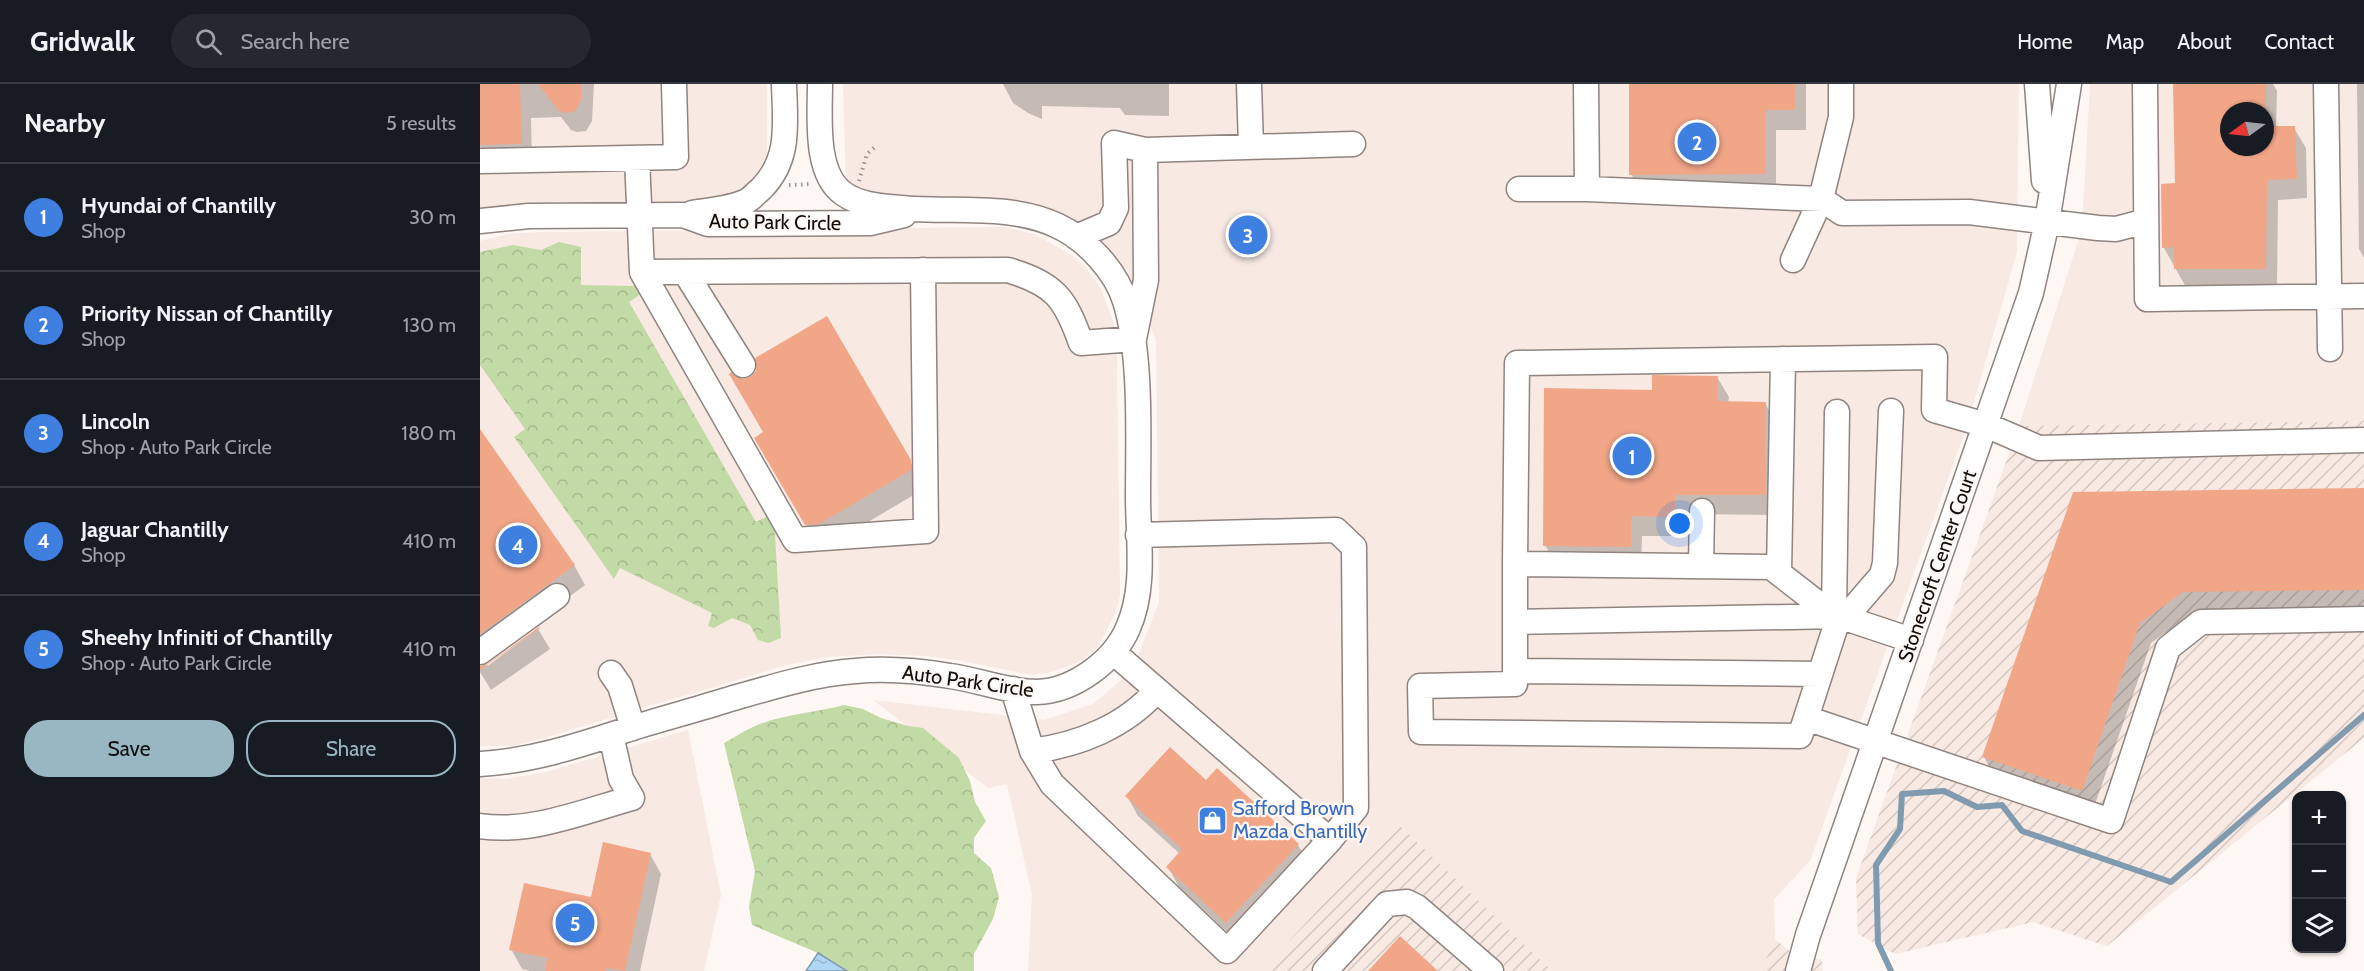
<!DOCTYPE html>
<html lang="en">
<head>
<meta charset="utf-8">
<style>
  body { margin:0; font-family:Cabin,sans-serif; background:#242831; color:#f1f3f6 }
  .controls { position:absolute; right:18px; bottom:18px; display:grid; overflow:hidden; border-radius:12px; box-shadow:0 2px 4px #0004 }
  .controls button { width:54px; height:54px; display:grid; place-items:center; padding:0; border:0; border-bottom:2px solid #363941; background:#171b24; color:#f1f3f6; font:30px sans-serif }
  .compass { position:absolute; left:1740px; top:18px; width:54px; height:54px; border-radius:50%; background:#171b24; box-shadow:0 2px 4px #0004; rotate:255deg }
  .you { position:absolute; left:1200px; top:440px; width:21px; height:21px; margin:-15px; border:4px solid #fff; border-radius:50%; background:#1a73e8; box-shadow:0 0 0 9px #1a73e833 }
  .badge { display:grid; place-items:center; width:39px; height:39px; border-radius:50%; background:#99b7c2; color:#fff; font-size:20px; font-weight:700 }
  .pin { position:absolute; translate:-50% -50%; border:3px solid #fff; box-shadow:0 2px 6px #0006 }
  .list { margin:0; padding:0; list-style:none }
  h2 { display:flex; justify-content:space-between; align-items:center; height:78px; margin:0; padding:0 24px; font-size:26px }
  h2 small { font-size:20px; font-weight:400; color:#9ea1a6 }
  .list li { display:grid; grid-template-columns:39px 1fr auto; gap:18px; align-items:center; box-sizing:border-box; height:108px; padding:0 24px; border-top:2px solid #363941 }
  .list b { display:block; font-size:22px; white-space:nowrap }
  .list p { margin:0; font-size:20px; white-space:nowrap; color:#9ea1a6 }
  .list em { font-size:20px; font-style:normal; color:#9ea1a6 }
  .actions { display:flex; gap:12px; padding:18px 24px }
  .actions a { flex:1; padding:14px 0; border:2px solid #99b7c2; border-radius:24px; text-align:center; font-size:21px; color:#99b7c2 }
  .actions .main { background:#99b7c2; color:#111 }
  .icon { flex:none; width:33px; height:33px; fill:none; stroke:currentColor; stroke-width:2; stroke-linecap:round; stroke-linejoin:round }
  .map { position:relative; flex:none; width:1884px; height:887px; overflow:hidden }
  header { display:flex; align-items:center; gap:36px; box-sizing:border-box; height:84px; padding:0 30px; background:#171b24; border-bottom:2px solid #363941 }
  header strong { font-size:28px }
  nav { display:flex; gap:33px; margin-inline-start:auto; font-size:21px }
  .search { width:420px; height:54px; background:#242831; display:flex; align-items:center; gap:15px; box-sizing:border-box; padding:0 21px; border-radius:33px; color:#9ea1a6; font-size:22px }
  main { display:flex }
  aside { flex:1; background:#171b24 }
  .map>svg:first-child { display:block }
  .built { fill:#f8e9e2; fill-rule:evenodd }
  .industrial { fill:url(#industrial-furrows) }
  .forest { fill:url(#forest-crowns) }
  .water { fill:url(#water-ripples); stroke:#809aaf; stroke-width:1.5 }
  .shadow { fill:#0003; fill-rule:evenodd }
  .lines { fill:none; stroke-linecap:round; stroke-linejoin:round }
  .stream { stroke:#809aaf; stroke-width:6 }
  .building { fill:#f2a688 }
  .minor-casing { stroke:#8f847f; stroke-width:27 }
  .path { stroke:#9a9491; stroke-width:4; stroke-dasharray:1.5 4.5; stroke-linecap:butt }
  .minor { stroke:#fff; stroke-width:24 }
  .labels { text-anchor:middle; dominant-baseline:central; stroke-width:4.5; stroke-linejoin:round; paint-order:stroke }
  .street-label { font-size:20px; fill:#110d0b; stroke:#fef7f3 }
  .shop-label { font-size:20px; fill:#366cbe; stroke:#fef7f3; text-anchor:start }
</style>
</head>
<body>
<header>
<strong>Gridwalk</strong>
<div class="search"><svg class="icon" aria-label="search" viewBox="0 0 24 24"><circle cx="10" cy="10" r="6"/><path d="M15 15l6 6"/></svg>Search here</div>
<nav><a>Home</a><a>Map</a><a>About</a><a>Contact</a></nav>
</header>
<main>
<aside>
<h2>Nearby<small>5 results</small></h2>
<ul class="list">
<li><span class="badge" style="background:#3f7fe0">1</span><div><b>Hyundai of Chantilly</b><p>Shop</p></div><em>30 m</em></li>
<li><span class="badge" style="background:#3f7fe0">2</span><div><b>Priority Nissan of Chantilly</b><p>Shop</p></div><em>130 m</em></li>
<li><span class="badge" style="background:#3f7fe0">3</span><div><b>Lincoln</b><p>Shop · Auto Park Circle</p></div><em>180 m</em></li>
<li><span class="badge" style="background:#3f7fe0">4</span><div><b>Jaguar Chantilly</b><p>Shop</p></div><em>410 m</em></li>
<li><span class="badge" style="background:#3f7fe0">5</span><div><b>Sheehy Infiniti of Chantilly</b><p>Shop · Auto Park Circle</p></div><em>410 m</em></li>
</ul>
<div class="actions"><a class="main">Save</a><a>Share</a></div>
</aside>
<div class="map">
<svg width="1884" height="887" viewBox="0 0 1884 887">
  <defs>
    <pattern id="industrial-furrows" width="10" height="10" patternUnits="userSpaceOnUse" patternTransform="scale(1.5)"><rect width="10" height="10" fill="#f8e9e2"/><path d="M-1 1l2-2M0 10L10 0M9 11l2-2" fill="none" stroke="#d4c7c1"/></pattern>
    <pattern id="forest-crowns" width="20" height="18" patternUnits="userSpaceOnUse" patternTransform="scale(1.5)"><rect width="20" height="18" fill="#c2daa5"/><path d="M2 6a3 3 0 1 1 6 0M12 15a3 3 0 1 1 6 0" fill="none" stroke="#a6ba8d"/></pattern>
    <pattern id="water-ripples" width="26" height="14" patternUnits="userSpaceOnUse" patternTransform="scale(1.5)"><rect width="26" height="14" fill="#afd6f5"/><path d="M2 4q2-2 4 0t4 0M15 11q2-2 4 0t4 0" fill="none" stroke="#96b6d1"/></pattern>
  </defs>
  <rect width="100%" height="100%" fill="#fef7f3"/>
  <!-- built -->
  <path class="built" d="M0,0H287V94L258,118L20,122L0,129Z
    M363,0H1539L1537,168L1487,342L1330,777L1294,815L1295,855L1281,887H1072L918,740L781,887H548L552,811L527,700L508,704L393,616L564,636L613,620L653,586L679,517L676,256L647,186L588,136L392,118L366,102Z
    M1610,0H1884V337L1539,342L1602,145ZM1749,27H1785V63H1749Z
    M524,143L554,150L592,171L605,183L620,203L634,240L637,274L640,512L635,530L617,564L599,578L571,588L552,591L476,576L445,572L400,570L347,573L307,581L57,656L31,662H0V157L28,150L62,148Z
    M208,646L241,811L224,887H0V694L27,695L66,688Z"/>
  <!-- industrial -->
  <path class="industrial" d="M1884,337V654L1627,862L1553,838L1415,870L1378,850L1376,794L1539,342Z
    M918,740L1072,887H781Z
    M1295,855L1315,872L1341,875L1343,887H1281Z"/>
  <!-- forest -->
  <path class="forest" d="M79,158L101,163V201L155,202L161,210L149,218L276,438L290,431L294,434L301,554L288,559L278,556L270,541L252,534L234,544L228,542L232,529L140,484L134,495L34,353L45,345L0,281V168L33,161L61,166Z
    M364,621L383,625L401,634L428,642L443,644L479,674L490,697L495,718L506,737L494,754V769L511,784L519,813L513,835L494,870V887H367L338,869L272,841L269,823L275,787L244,659C254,654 263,647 273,643C301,630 334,629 364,621Z"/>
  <!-- water -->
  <path class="water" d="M338,869L367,887H326Z"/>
  <!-- shadow -->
  <path class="shadow" d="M0,0H114L112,37L106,47L97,48L91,46L81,33L51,34L52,80L11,81L0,62Z
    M523,0H689V32L645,31L640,24L562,22V35L548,29L533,19Z
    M1150,0H1326V46H1296V110H1162L1151,90Z
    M1695,0H1793L1797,7L1796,44H1814L1826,64L1827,114L1798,116L1797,204L1707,205L1684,164L1682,101L1697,100ZM1749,27H1785V63H1749Z
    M1877,0H1884V174L1879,165Z
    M346,234L442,398V406L351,460H338L276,354L285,349L263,297L271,295Z
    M1237,293L1249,313L1248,319H1285L1296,339L1295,431L1206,430V452H1162L1161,482L1076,481L1065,461L1174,307Z
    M0,348L94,481L105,501L0,580Z
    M1884,405V525L1714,528L1671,559L1613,726L1515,693L1504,673L1594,410Z
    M58,545L70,565L11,606L0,588V584L9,581Z
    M647,712L818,761L830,781L758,858L699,803L688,783L700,770L658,732Z
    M170,770L181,790L160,887H50L42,885L31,865L112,815Z"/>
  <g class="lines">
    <!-- stream -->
    <path class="stream" d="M1411,887L1398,859L1396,781L1420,745L1422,710L1464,707L1497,723L1522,721L1542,747L1691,798L1884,631"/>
  </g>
  <!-- building -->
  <path class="building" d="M0,0H40L42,60L0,61Z
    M58,0H102L101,16L95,27L84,29L78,26Z
    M1149,0H1315V26H1286V90L1149,91Z
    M1693,0H1786V27H1749V63H1785V42H1815L1817,95L1787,96L1786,185H1694V163L1682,164L1681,100L1695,99Z
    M347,232L431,376V386L339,440L325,441L274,354L283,348L249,290L251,288L256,293L263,295L270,293L276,287L275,274Z
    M1172,291L1238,292V317L1286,318L1285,411H1195V433L1151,432V463L1063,462L1064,304L1172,306Z
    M0,345L95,481L0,550Z
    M1884,404V506L1703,508L1660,539L1602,707L1502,673L1593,408Z
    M59,543L60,544L0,586V582L8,580Z
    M690,663L726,696L737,684L819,760L746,839L686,783L702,765L645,712Z
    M123,758L171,769L145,887L127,884L126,887H65L67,874L29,866L44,799L111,813Z
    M920,852L958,887H888Z"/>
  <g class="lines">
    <defs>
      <path id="minor" d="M769,0L771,63
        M1106,0L1107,105L1341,115L1313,176
        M1361,0V33L1341,115L1362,129L1489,128L1618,144L1636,145L1666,137
        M1557,0L1564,97
        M1665,0L1667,215L1884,212
        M1846,0L1850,265
        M157,74L162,188L528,186C574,200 585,213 601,259L654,255L666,196L665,66
        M0,77L196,73L194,0
        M1039,105H1107
        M212,129C230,126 250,125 267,117C272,114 276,109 281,105C311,75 305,39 304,0
        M0,137L49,132L203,131L228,140L390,139L424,131
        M596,153L629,139L636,124L634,59L665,66L873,60
        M162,188L315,456L446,447L443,186
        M205,188L263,281
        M658,451L856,446L874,463L876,724L850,756
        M1035,480V600L940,602L941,648L1320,652L1326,634
        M1221,482L1222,427
        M1299,489L1303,275
        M1354,529L1357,328
        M1365,534L1402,491L1405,479L1411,327
        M1035,538L1359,532L1326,634L1631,737L1688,564L1721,538L1884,535
        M1431,556L1359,532L1336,518L1291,483L1035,480L1037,279L1455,273L1454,326L1506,341L1559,364L1884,356
        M0,568L77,512
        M1035,587L1339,590
        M131,589L140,602L153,644
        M533,605L552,667L572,700L747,867L850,756L633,568
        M552,667C599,661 646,642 677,606
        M0,680C52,677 100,661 149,645C181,635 215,626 247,616C289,604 332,590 375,587C406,584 440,587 470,592C499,596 528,608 557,608C594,607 634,577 648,544C666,504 658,455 658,413C658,355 662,271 645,217C636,187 606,155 578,142C530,119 472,129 420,124C400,122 380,121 364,110C334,90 340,32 340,0
        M0,742C50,750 105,727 152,714L141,695L131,651
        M845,887L907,820L927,818L937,823L1011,887
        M1318,887L1328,851L1551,209L1567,138L1589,0"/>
    </defs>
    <!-- minor casing -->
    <use href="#minor" class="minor-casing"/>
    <!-- path -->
    <path class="path" d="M379,97L387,70L396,62
      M309,101L331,100"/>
    <!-- minor -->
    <use href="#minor" class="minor"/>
  </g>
  <!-- icons -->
  <defs>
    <symbol id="shop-square" viewBox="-11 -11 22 22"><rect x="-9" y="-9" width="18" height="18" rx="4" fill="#3f7fe0" stroke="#fef7f3"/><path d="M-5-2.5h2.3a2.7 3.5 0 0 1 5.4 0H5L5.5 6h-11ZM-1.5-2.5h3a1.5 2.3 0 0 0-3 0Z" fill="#fff"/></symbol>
  </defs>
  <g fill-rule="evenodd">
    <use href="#shop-square" x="716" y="720" width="33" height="33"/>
  </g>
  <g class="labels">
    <!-- street labels -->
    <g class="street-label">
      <text transform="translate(295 138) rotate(1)">Auto Park Circle</text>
      <text transform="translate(1457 482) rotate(-71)">Stonecroft Center Court</text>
      <text transform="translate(488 597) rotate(8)">Auto Park Circle</text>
    </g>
    <!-- shop labels -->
    <g class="shop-label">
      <text x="753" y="724">Safford Brown<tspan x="753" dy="23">Mazda Chantilly</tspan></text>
    </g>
  </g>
</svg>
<div class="controls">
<button>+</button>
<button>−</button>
<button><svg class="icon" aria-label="layers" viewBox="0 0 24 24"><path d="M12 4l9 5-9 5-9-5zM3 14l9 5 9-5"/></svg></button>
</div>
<svg class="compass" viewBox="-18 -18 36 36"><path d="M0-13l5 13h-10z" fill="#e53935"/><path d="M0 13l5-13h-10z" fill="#9ea1a6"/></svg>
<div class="you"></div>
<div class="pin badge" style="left:1152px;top:372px;background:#3f7fe0">1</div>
<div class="pin badge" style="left:1217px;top:58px;background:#3f7fe0">2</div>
<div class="pin badge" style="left:768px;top:151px;background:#3f7fe0">3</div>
<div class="pin badge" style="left:38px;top:461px;background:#3f7fe0">4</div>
<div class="pin badge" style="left:95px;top:839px;background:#3f7fe0">5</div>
</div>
</main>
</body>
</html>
